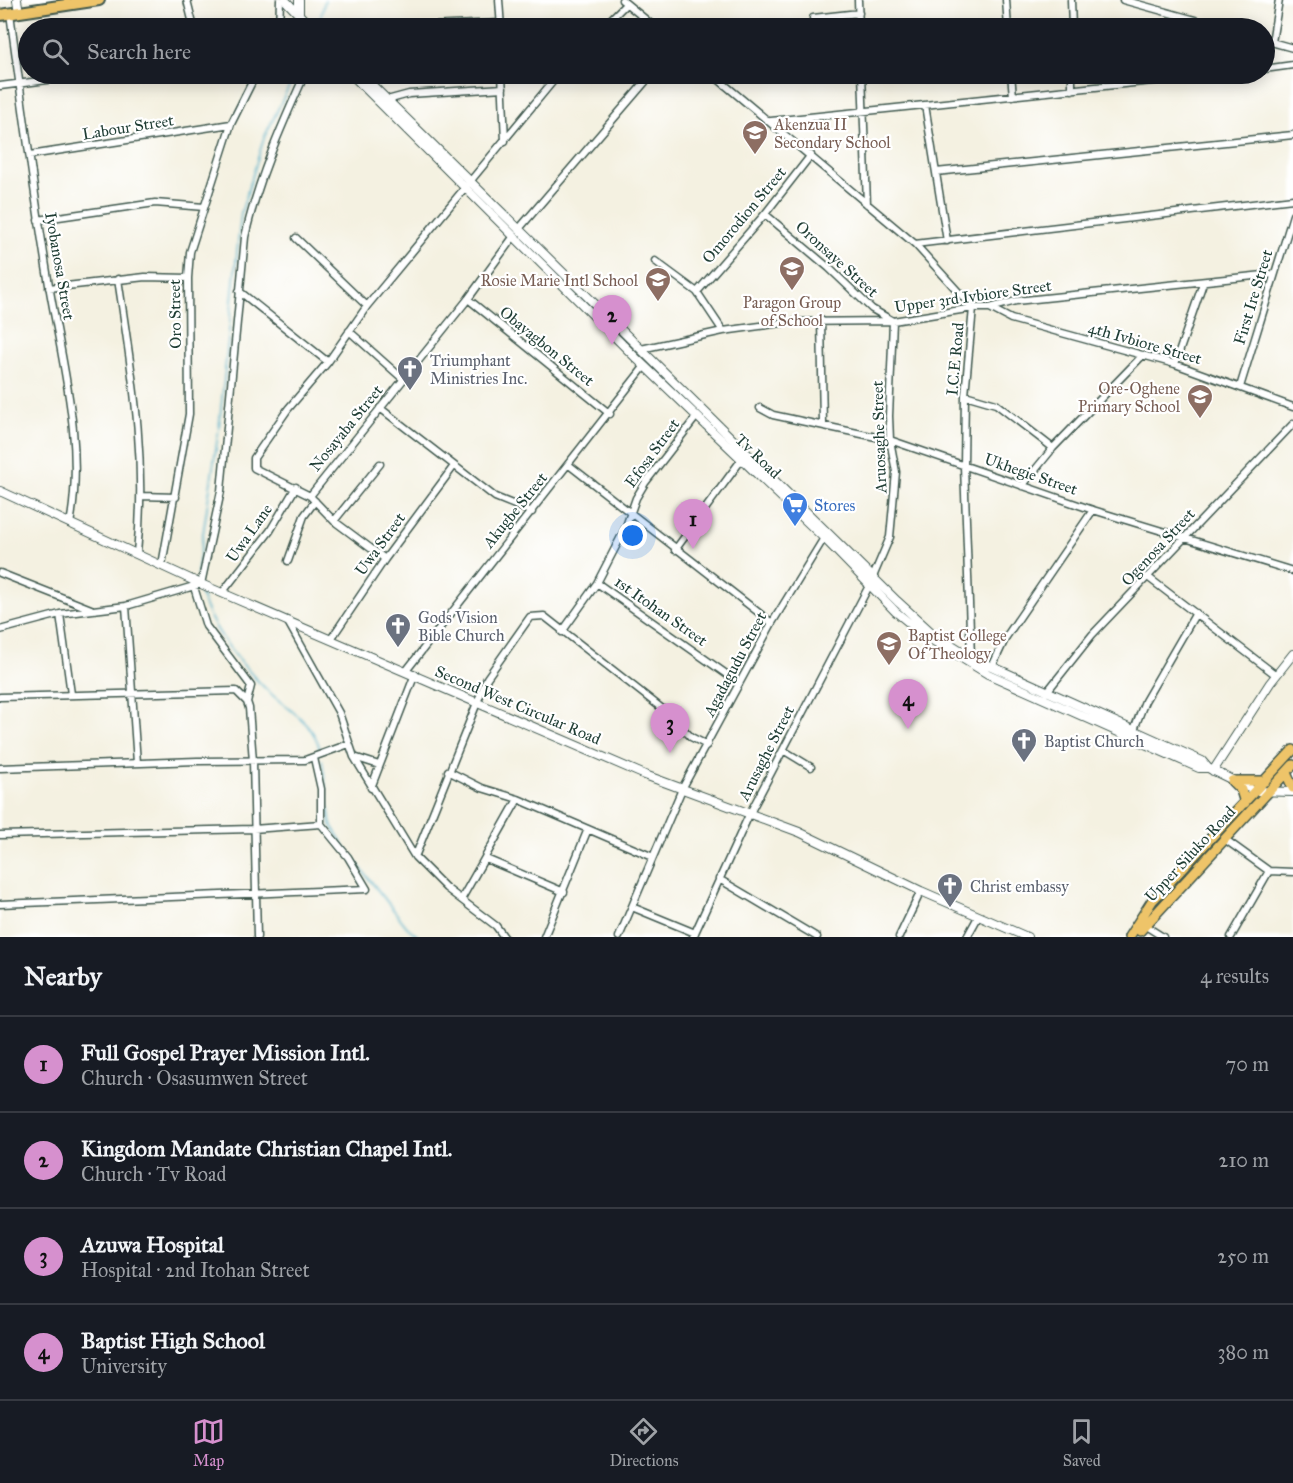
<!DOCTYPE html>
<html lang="en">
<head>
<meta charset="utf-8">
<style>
  body { margin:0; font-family:"IM FELL Great Primer",serif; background:#242831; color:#f1f3f6 }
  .you { position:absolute; left:633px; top:536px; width:21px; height:21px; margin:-15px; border:4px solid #fff; border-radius:50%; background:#1a73e8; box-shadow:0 0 0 9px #1a73e833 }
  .badge { display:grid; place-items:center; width:39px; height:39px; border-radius:50%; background:#d690ce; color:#111; font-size:20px; font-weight:700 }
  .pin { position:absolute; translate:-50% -50px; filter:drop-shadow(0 2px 3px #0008) }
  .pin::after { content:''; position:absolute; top:32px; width:21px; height:18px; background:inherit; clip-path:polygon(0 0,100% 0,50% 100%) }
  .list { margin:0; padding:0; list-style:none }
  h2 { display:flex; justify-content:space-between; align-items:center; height:78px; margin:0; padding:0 24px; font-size:26px }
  h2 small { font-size:20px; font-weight:400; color:#9ea1a6 }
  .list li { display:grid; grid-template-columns:39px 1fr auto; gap:18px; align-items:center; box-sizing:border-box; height:96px; padding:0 24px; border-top:2px solid #363941 }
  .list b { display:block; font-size:22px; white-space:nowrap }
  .list p { margin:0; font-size:20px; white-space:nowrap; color:#9ea1a6 }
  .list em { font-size:20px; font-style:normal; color:#9ea1a6 }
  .icon { flex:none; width:33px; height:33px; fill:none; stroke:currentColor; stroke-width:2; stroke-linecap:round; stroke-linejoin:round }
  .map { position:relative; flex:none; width:1293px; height:937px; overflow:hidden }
  .search { position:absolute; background:#171b24; box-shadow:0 3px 15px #0003; left:18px; right:18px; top:18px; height:66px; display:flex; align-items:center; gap:15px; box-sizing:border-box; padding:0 21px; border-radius:33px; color:#9ea1a6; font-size:22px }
  .sheet { height:462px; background:#171b24 }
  nav { display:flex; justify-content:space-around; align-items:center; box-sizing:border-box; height:84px; border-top:2px solid #363941; background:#171b24; font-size:16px; color:#9ea1a6 }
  nav a { display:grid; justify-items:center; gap:3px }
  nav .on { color:#d690ce }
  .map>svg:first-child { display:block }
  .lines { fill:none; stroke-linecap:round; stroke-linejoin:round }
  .stream { stroke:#4aaec9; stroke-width:1.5 }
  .minor-casing { stroke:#3f584e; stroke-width:9 }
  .tertiary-casing { stroke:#3f584e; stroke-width:10 }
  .primary-casing { stroke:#3f584e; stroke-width:12 }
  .trunk-casing { stroke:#3f584e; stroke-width:14 }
  .minor { stroke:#fff; stroke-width:6 }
  .tertiary { stroke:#fff; stroke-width:8 }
  .primary { stroke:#eec469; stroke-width:9 }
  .trunk { stroke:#eec469; stroke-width:10 }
  .labels { text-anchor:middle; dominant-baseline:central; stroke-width:4.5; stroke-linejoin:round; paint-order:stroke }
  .education-label { font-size:16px; fill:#785e54; stroke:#fff; text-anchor:start }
  .street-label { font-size:16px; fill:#1f3d34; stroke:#fff }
  .worship-label { font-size:16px; fill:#5b616d; stroke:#fff; text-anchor:start }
  .shop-label { font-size:16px; fill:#366cbe; stroke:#fff; text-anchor:start }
</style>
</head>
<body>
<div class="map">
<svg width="1293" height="937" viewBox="0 0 1293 937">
  <rect width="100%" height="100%" fill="#fff"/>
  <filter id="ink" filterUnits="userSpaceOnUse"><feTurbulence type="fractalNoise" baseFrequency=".0167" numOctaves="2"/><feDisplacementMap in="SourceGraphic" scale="12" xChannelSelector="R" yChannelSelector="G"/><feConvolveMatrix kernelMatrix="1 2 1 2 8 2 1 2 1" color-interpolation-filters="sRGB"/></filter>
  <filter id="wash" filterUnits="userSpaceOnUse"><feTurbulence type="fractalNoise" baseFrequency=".008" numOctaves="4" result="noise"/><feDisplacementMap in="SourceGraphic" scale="24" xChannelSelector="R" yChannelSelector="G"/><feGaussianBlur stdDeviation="1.35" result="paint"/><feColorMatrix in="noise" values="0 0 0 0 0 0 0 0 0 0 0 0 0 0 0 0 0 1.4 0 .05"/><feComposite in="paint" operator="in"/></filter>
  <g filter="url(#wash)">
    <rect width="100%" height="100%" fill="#f4f1e1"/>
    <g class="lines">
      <!-- stream -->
      <path class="stream" d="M318,28L325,0
        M197,574L219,428L241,213L264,138L295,74
        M200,593C212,631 240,664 269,692C288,710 314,722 320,750
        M322,760L331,825L348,852
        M351,856L407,927L419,937"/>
    </g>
  </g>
  <g filter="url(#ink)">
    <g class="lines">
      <defs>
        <path id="minor" d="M187,0L194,28
          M499,0L501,28
          M622,0L656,28
          M858,0L859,28
          M1006,0L1008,28
          M1071,0L1072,28
          M1123,0L1224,28
          M10,13C22,104 34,195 49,285C62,363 85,444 70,524
          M813,18L859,13
          M279,28L280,0
          M281,28L290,21L302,19
          M379,28L501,23
          M602,28L626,4
          M1264,40L1293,48
          M1272,42L1279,0
          M1264,69L1293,65
          M502,74L505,141
          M712,74L915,244L973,308L965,395L964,466L971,657
          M862,74L867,204
          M1011,74L1013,96
          M1072,74V90
          M0,86L95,74
          M387,100L409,94L503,88
          M925,105L947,241
          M771,121L1220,74
          M30,155L231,124
          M936,172L1293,135
          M38,220L155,203L204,207
          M518,230L652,74
          M296,238L367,306
          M915,244L1293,199
          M655,261L697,292L723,331
          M118,279C132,373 147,457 137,553
          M49,288L145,277L188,278
          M239,291L328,362
          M697,292L765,214L811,155
          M468,299L610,414
          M990,308L1011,319L1175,364L1293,407
          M821,320L823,424
          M349,331L403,379
          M641,349L723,331L789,322L893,321L973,308H990L1016,301L1273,274
          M1175,364L1203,283
          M1240,387L1293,215
          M965,395L996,404L1053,448
          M380,408L495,497L532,512
          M760,408L773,415L890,440L1093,510L1293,571
          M569,465L772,623
          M1022,486L1053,448L1143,355
          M142,496L176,497
          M310,496L254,468V458L288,409L328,362L367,306L559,74
          M334,521L380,464
          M675,550L742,459
          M385,559L334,521L310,496L468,299L514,236
          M288,561L304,516L315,501
          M162,565L189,414L188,278L190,252L231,124L256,74
          M0,573L91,609
          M1149,578L1276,675
          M597,583L739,683
          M194,587L206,626L251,686L247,702
          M222,593L270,531L296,487
          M126,606L137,763
          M60,614L71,694
          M288,622L339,713L354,757L415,857L446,888L496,926L504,937
          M0,630L60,614L126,606L201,584L221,491L245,237C258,179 281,127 305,74
          M562,632L597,583L625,529L636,498L645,483L697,416
          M331,639L385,559L454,466
          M992,667L1006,637L1093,510
          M406,671L644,367
          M1046,693L1092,635L1293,424
          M0,697L236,691L247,702L249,708L253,761L257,937
          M1133,732L1145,701L1196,613
          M783,750L811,767
          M354,757L379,765
          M0,768L197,761L305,760L349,744
          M448,771L482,788L518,799L653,857
          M371,788L415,674
          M0,835L253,829L321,824
          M1226,840L1269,871L1293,872
          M415,857L487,678L530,617L544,616L669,714L691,737L707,745
          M486,859L564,892
          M719,879L817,937
          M462,898L518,799
          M0,904L367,889L348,857L321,824V789L314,758
          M632,907L695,933
          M1144,925L1163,937
          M544,937L588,829
          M619,937L682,789L772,623L824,538
          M693,937L749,815L870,584L890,537L896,472L890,440L889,416L893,321L872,309L829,268L765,214
          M899,937L921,891
          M967,937L978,917
          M1231,937L1269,871"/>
        <path id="tertiary" d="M17,0L18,6
          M285,0L312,28
          M299,0V16
          M351,74L635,357L824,538L896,612L924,635L988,674L1199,768H1208L1202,761L971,657L931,632L897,601L361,74
          M0,491L201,584L645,775L799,832L921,891L1027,937
          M1210,769L1255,791L1293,792
          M1213,771L1270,683L1293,654"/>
        <path id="primary" d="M1286,773L1293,788
          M1232,781H1265
          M1232,781L1241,790L1245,803
          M1140,931L1293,765
          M1129,937L1152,901L1293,750"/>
        <path id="trunk" d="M0,15L99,0"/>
      </defs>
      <!-- minor casing -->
      <use href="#minor" class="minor-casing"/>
      <!-- tertiary casing -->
      <use href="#tertiary" class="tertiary-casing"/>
      <!-- primary casing -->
      <use href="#primary" class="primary-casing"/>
      <!-- trunk casing -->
      <use href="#trunk" class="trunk-casing"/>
      <!-- minor -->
      <use href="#minor" class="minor"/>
      <!-- tertiary -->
      <use href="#tertiary" class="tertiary"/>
      <!-- primary -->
      <use href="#primary" class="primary"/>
      <!-- trunk -->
      <use href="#trunk" class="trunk"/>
    </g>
  </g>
  <!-- icons -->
  <defs>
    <symbol id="school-pin" viewBox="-11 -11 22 30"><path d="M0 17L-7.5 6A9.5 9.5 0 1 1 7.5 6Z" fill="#8d6e63" stroke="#fff"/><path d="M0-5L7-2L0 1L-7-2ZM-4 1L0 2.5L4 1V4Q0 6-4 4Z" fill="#fff"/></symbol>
    <symbol id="church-pin" viewBox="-11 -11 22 30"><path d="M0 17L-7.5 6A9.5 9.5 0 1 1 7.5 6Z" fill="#6b7280" stroke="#fff"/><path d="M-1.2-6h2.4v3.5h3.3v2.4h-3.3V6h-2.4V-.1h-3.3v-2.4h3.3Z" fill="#fff"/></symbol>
    <symbol id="supermarket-pin" viewBox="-11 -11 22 30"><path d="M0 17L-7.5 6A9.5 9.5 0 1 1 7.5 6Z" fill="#3f7fe0" stroke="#fff"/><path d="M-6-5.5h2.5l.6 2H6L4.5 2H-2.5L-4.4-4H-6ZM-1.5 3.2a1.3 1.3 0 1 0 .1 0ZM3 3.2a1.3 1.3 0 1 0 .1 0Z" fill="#fff"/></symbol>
    <symbol id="university-pin" viewBox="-11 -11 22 30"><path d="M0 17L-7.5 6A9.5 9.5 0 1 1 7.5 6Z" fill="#8d6e63" stroke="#fff"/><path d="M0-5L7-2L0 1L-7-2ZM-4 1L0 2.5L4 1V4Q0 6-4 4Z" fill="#fff"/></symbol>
  </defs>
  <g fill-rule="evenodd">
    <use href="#school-pin" x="740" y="118" width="30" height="40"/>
    <use href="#school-pin" x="777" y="254" width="30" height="40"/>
    <use href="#school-pin" x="643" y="265" width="30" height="40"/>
    <use href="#church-pin" x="395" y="354" width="30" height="40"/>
    <use href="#school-pin" x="1185" y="382" width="30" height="40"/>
    <use href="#supermarket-pin" x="780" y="490" width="30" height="40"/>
    <use href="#church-pin" x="383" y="611" width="30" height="40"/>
    <use href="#university-pin" x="874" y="629" width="30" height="40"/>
    <use href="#church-pin" x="1009" y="726" width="30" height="40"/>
    <use href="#church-pin" x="935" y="871" width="30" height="40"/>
  </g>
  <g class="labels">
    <!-- education labels -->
    <g class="education-label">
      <text x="774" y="124">Akenzua II<tspan x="774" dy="18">Secondary School</tspan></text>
      <text x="638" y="280" text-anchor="end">Rosie Marie Intl School</text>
      <text x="792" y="302" text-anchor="middle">Paragon Group<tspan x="792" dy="18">of School</tspan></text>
      <text x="1180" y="388" text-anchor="end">Ore-Oghene<tspan x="1180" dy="18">Primary School</tspan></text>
      <text x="908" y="635">Baptist College<tspan x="908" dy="18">Of Theology</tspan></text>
    </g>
    <!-- street labels -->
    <g class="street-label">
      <text transform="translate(128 127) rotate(-9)">Labour Street</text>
      <text transform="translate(744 215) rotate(-50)">Omorodion Street</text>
      <text transform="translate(837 259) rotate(42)">Oronsaye Street</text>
      <text transform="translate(60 266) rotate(80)">Iyobanosa Street</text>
      <text transform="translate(973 296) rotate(-8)">Upper 3rd Ivbiore Street</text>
      <text transform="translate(1253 297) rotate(-73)">First Ire Street</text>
      <text transform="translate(175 314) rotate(-91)">Oro Street</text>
      <text transform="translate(1145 343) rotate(16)">4th Ivbiore Street</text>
      <text transform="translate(547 346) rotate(39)">Obayagbon Street</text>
      <text transform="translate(955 359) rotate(-85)">I.C.E Road</text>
      <text transform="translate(346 428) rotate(-51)">Nosayaba Street</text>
      <text transform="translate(879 437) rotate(-92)">Aruosaghe Street</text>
      <text transform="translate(652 453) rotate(-54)">Efosa Street</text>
      <text transform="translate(758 456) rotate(44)">Tv Road</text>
      <text transform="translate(1031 474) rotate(19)">Ukhegie Street</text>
      <text transform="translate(515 510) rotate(-51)">Akugbe Street</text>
      <text transform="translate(249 533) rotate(-55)">Uwa Lane</text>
      <text transform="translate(380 544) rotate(-54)">Uwa Street</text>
      <text transform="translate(1158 547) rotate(-47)">Ogenosa Street</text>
      <text transform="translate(661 611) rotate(35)">1st Itohan Street</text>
      <text transform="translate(735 664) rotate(-62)">Agadagudu Street</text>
      <text transform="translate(518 705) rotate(23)">Second West Circular Road</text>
      <text transform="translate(766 753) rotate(-63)">Arusaghe Street</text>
      <text transform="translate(1190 854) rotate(-47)">Upper Siluko Road</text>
    </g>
    <!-- worship labels -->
    <g class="worship-label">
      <text x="430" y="360">Triumphant<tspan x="430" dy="18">Ministries Inc.</tspan></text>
      <text x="418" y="617">Gods Vision<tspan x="418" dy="18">Bible Church</tspan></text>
      <text x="1044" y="741">Baptist Church</text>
      <text x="970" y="886">Christ embassy</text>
    </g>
    <!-- shop labels -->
    <g class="shop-label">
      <text x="814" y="505">Stores</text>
    </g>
  </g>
</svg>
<div class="you"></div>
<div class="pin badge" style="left:693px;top:549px">1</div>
<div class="pin badge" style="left:612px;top:345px">2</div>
<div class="pin badge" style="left:670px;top:753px">3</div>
<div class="pin badge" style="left:908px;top:729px">4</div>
<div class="search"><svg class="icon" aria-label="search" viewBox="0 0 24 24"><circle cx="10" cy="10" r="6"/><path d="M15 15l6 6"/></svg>Search here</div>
</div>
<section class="sheet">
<h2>Nearby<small>4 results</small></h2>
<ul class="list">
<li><span class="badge">1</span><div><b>Full Gospel Prayer Mission Intl.</b><p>Church · Osasumwen Street</p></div><em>70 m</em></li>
<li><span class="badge">2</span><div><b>Kingdom Mandate Christian Chapel Intl.</b><p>Church · Tv Road</p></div><em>210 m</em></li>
<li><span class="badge">3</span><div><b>Azuwa Hospital</b><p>Hospital · 2nd Itohan Street</p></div><em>250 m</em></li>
<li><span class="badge">4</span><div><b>Baptist High School</b><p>University</p></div><em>380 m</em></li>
</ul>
</section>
<nav>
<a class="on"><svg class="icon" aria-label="map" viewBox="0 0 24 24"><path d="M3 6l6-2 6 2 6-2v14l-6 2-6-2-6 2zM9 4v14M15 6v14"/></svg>Map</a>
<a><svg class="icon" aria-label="directions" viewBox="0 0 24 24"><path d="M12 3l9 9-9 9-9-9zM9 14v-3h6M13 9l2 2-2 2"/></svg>Directions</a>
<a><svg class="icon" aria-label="saved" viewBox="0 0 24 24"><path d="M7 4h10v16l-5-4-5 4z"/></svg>Saved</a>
</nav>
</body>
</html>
